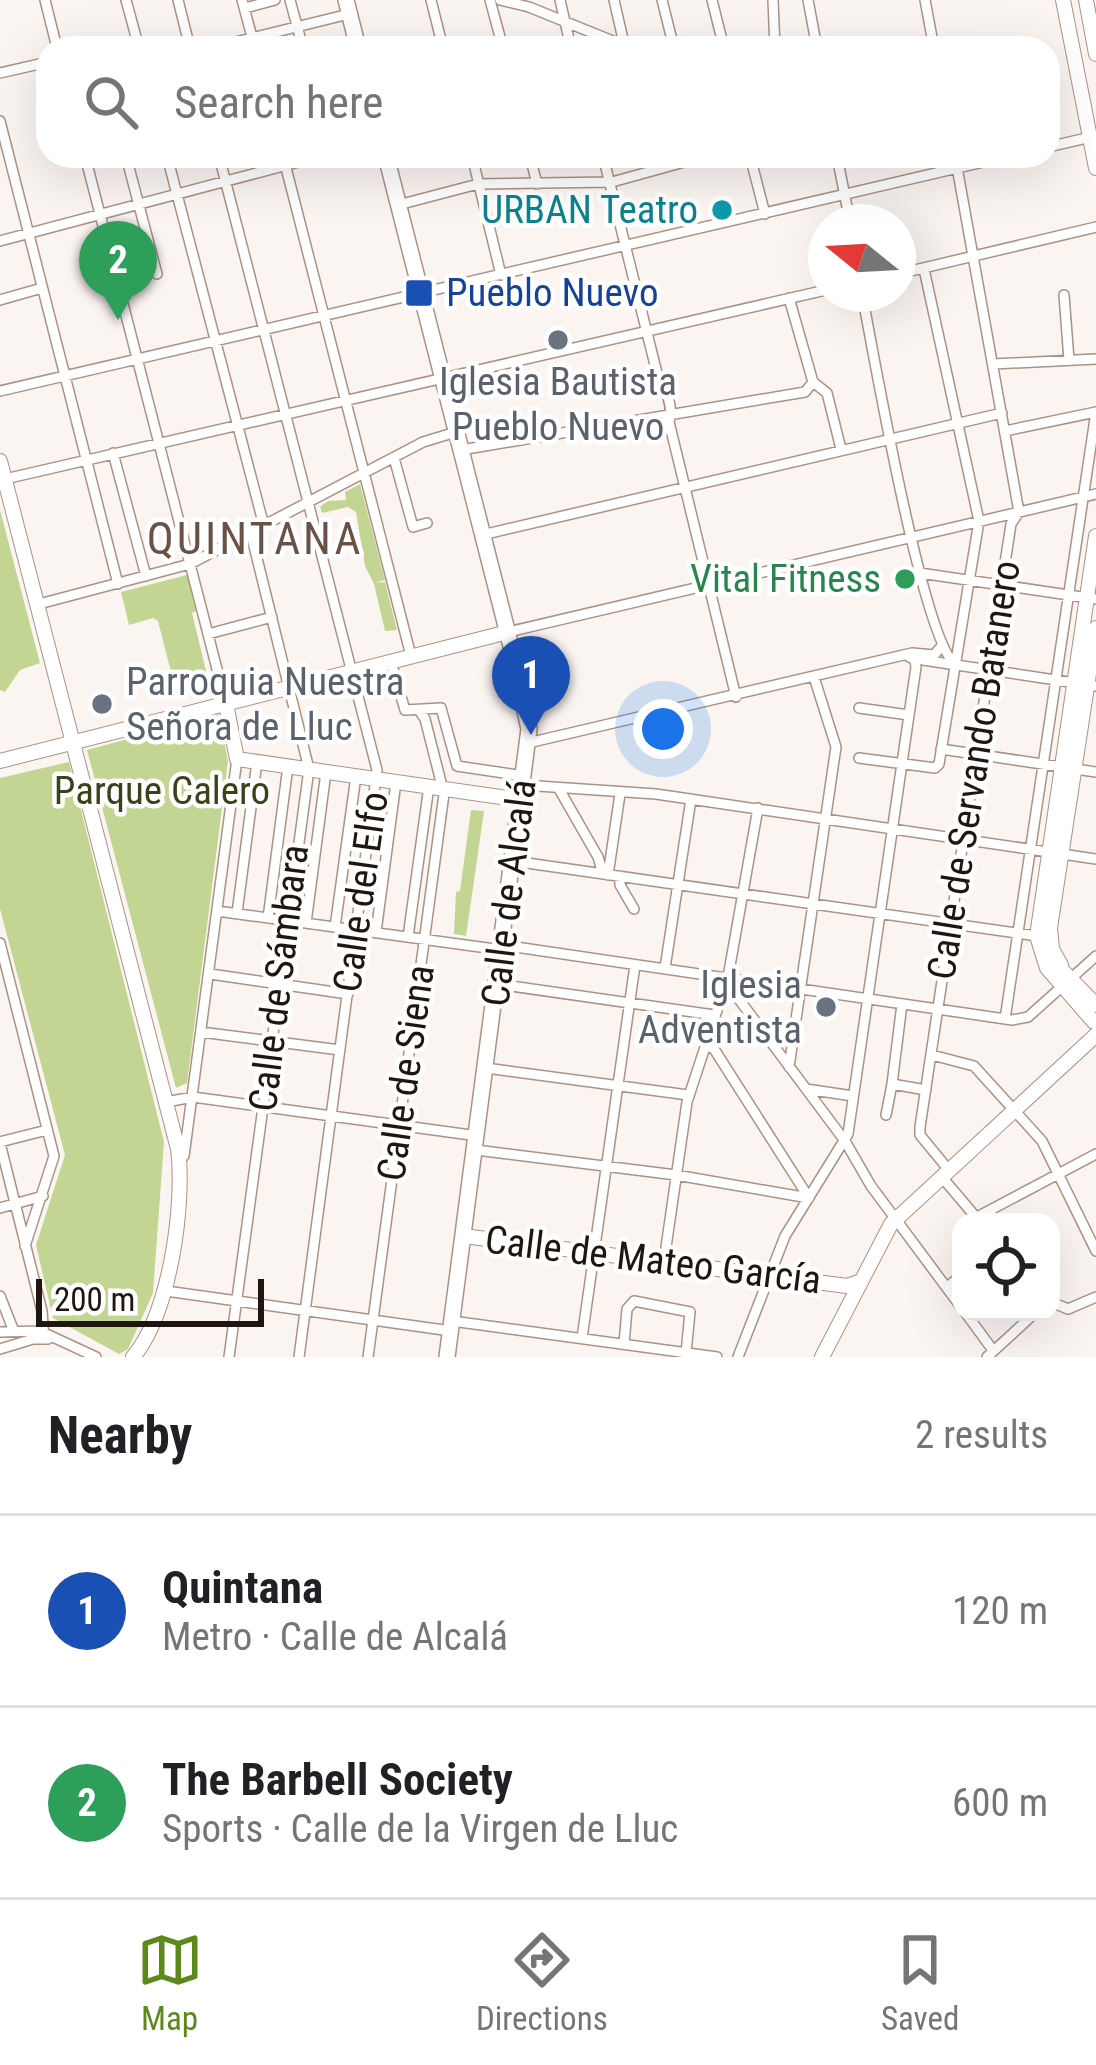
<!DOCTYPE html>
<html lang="en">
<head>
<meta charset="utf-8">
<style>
  body { margin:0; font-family:"Roboto Condensed",sans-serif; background:#f6f6f6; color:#202124 }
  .controls { position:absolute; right:36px; bottom:36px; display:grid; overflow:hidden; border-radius:24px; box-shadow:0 12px 48px #0002 }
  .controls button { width:108px; height:108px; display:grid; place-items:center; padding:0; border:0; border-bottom:3px solid #e0e0e0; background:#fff; color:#202124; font:60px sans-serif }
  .compass { position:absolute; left:808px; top:204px; width:108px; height:108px; border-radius:50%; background:#fff; box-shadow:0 12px 48px #0002; rotate:288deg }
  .scale { position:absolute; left:36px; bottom:30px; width:228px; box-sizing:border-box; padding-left:12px; border:6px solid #1f1610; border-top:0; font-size:33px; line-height:42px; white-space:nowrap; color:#1f1610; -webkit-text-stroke:9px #fff; paint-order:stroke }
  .you { position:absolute; left:663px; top:729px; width:42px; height:42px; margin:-30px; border:9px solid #fff; border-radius:50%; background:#1a73e8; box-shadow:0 0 0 18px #1a73e833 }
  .badge { display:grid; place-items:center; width:78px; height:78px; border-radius:50%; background:#5b891b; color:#fff; font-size:39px; font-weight:700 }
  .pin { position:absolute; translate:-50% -99px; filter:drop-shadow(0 3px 6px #0008) }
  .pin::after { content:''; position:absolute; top:63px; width:42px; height:36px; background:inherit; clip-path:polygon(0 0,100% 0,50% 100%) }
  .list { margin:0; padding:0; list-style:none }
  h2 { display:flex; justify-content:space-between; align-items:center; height:156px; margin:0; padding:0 48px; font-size:51px }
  h2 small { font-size:39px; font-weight:400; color:#757577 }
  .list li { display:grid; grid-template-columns:78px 1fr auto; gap:36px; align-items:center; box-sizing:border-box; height:192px; padding:0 48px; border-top:3px solid #e0e0e0 }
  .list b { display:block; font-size:45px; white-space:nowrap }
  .list p { margin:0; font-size:39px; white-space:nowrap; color:#757577 }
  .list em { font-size:39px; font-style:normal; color:#757577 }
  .icon { flex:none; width:66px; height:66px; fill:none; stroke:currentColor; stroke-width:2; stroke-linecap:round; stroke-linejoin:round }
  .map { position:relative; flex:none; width:1096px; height:1357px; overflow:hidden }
  .search { position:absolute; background:#fff; box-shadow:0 12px 48px #0002; left:36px; right:36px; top:36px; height:132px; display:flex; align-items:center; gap:30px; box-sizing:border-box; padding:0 42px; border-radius:36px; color:#757577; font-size:45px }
  .sheet { height:540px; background:#fff }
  nav { display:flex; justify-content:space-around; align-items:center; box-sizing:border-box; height:168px; border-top:3px solid #e0e0e0; background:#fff; font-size:33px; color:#757577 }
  nav a { display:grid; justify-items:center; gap:6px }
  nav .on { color:#5b891b }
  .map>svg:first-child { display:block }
  .green { fill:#c2d592 }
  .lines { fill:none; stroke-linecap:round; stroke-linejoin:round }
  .street-casing { stroke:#ac9284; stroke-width:12 }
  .secondary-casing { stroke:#ac9284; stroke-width:16 }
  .primary-casing { stroke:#ac9284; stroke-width:18 }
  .street { stroke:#fff; stroke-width:9 }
  .secondary { stroke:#fff; stroke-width:14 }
  .primary { stroke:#fff; stroke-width:15 }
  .culture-dot { fill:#0f9aa8; stroke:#fff; stroke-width:4.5 }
  .transit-dot { fill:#1a4fb4; stroke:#fff; stroke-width:4.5 }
  .worship-dot { fill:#6b7280; stroke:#fff; stroke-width:4.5 }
  .leisure-dot { fill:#2e9e5b; stroke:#fff; stroke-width:4.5 }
  .labels { text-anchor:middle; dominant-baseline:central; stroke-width:9; stroke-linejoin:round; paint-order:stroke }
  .culture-label { font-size:39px; fill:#0d838f; stroke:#fff; text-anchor:end }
  .transit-label { font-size:39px; fill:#164399; stroke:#fff; text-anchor:start }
  .worship-label { font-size:39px; fill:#5b616d; stroke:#fff }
  .leisure-label { font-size:39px; fill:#27864d; stroke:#fff; text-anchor:end }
  .street-label { font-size:39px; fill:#1f1610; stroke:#fff }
  .park-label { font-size:39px; fill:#39421b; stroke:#fff }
  .quarter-label { font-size:45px; letter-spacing:3px; fill:#695245; stroke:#fff }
</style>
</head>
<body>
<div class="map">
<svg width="1096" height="1357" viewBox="0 0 1096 1357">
  <rect width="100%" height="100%" fill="#fbf5f2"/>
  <!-- green -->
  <path class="green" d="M360,484L385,580L375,583L385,582L397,630L385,631L374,584L365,566L356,512L348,507L322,513L320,507L328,501L346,500L345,492Z
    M0,510L40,663L20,670L5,692L0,690Z
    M187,575L196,611L192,613L208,679L175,688L158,621L153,618L129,625L121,592Z
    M219,714L228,761L187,1083L176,1088L87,750Z
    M69,762L164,1142L153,1293L128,1349L119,1354L53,1318L36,1245L65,1155L0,909V778Z
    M471,810L484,811L466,936L454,934L456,892L460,891Z"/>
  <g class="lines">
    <defs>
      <path id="street" d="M45,0L57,48
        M126,0L139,48
        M178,0L190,48
        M242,0L255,48
        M290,0L303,48
        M431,0L443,48
        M490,0L503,48
        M500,0L529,7L630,48
        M560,0L571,48
        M614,0L625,48
        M662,0L674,48
        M712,0L724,48
        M773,0L775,48
        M808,0L817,48
        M925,0L934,48
        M245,8L275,0
        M211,48L349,14
        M0,73L48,62
        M0,121L118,584
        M1048,147L1095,136
        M85,156L226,704
        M126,156L157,274
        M167,156L264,526
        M219,156L377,770L299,1357
        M283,156L411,656
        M472,156L501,275
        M530,156L537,184
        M603,156L658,377C666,390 674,406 669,422L736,697
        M750,156L765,214
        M837,156L850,222
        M398,205L478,184L612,182L706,156
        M0,241L321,156
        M898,274L1096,227
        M862,294C873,350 923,643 956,665
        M1064,295L1069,360
        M789,298L813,382L827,393L841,449
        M0,300L42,288
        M993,364L1096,359
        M0,391L1009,156
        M1005,431L1096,412
        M461,450L805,392L813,382
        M113,453L146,576
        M394,458L413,527L427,523
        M5,479L826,290
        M482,535L1002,413
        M920,573L1096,599
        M39,604L190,564L423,442L456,432
        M508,632L1096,494
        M208,634L272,617
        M923,660L1096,686
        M391,662L405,710L441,708L457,766L524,776
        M859,708L909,715
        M528,743L912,653L934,655L941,647
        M941,749L1096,772
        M859,758L935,768L939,764L979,521L924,269
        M523,785L656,794L1096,859
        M559,789L598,857L603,874
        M513,861L1037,936
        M608,875L620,794
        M620,876V885L634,909
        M217,911L502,950
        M237,913L257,762
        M268,918L288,766
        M306,923L326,772
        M335,927L356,776
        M376,932L396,782
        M408,937L429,786
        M0,943L54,1156L25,1246
        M502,945L1012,1020L1028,1017L1096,956
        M665,968L691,799
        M210,974L348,994
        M726,982L845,1141L871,1186L961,1307
        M497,984L714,1015
        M902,1004L892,1084L926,1090
        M1005,1019L1096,412
        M201,1032L340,1050
        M705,1045L714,1049L809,1198
        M932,1055L974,1066L1042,1141L1096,1251
        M789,1067L836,747L814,677
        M486,1068L688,1095
        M806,1089L853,1096
        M166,1102L193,1097L478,1136
        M886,1115L892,1084
        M0,1142L47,1130
        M0,1143L42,1311L44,1339
        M476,1150L676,1175L809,1198
        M184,1156L237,759
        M948,1169L920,1135V1127L1003,576L1011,524L1019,512L955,156
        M941,1176L980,1222
        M0,1208L43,1196
        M977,1217L1096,1154
        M664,1261L687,1102L728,977L758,808
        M947,1287L961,1276
        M166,1291L451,1331
        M0,1296L13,1329
        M1051,1302L1068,1309L1096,1297
        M965,1312L992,1349
        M452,1321L717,1357
        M0,1332L40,1331L96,1357
        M582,1338L635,965
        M624,1344L627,1309L634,1301L690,1312L686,1353
        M0,1349L33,1339H48
        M229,1357L309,769L251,534
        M368,1357L444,794L425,719L419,710
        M738,1357L785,1236L848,1134L916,667L915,660L908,656
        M987,1357L1036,1312"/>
      <path id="secondary" d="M1063,0L1096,168
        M1086,0L1096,54
        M0,461L178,1149C185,1205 170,1313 133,1357
        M226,704L237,759L521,800
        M0,761L508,632
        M1055,963L1096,1005
        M1061,965L1052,949L1050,928L1096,628
        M1094,1022L1047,968L1037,936L1096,536
        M464,1236L847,1286L861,1281
        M822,1357L891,1224L1096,1035"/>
      <path id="primary" d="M346,0L358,48
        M386,156L510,642L529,729L447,1357"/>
    </defs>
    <!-- street casing -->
    <use href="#street" class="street-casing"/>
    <!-- secondary casing -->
    <use href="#secondary" class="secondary-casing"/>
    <!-- primary casing -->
    <use href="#primary" class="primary-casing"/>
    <!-- street -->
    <use href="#street" class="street"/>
    <!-- secondary -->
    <use href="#secondary" class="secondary"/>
    <!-- primary -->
    <use href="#primary" class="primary"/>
  </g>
  <!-- markers -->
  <circle class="culture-dot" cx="722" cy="210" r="12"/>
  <rect class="transit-dot" x="404" y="278" width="30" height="30" rx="6"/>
  <g class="worship-dot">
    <circle cx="558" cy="340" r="12"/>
    <circle cx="102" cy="704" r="12"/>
    <circle cx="826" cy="1007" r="12"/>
  </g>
  <circle class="leisure-dot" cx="905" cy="579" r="12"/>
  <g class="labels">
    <!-- culture labels -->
    <g class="culture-label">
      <text x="698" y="210">URBAN Teatro</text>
    </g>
    <!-- transit labels -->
    <g class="transit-label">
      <text x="446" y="293">Pueblo Nuevo</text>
    </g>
    <!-- worship labels -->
    <g class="worship-label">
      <text x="558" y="382">Iglesia Bautista<tspan x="558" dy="45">Pueblo Nuevo</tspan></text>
      <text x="126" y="682" text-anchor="start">Parroquia Nuestra<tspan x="126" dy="45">Señora de Lluc</tspan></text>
      <text x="802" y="985" text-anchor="end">Iglesia<tspan x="802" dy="45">Adventista</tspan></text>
    </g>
    <!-- leisure labels -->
    <g class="leisure-label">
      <text x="881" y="579">Vital Fitness</text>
    </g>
    <!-- street labels -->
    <g class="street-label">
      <text transform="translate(974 770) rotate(-81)">Calle de Servando Batanero</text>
      <text transform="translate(361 892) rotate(-82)">Calle del Elfo</text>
      <text transform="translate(509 893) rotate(-83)">Calle de Alcalá</text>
      <text transform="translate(279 978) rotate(-83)">Calle de Sámbara</text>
      <text transform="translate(406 1073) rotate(-82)">Calle de Siena</text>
      <text transform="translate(653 1260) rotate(7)">Calle de Mateo García</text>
    </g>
    <!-- park labels -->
    <g class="park-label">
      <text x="162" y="791">Parque Calero</text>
    </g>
    <!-- quarter labels -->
    <g class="quarter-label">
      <text x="255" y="538">QUINTANA</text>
    </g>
  </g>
</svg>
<div class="controls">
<button><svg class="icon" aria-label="locate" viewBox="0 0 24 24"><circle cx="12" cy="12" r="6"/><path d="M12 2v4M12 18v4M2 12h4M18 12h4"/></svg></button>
</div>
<svg class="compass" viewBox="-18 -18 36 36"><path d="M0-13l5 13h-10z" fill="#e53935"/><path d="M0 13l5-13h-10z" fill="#757577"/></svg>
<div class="scale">200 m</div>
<div class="you"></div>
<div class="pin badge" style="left:531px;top:735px;background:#1a4fb4">1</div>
<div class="pin badge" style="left:118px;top:320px;background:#2e9e5b">2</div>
<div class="search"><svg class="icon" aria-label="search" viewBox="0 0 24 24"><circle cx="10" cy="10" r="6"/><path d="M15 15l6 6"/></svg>Search here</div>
</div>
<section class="sheet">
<h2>Nearby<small>2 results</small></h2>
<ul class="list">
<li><span class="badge" style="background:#1a4fb4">1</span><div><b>Quintana</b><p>Metro · Calle de Alcalá</p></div><em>120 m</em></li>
<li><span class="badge" style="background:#2e9e5b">2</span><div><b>The Barbell Society</b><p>Sports · Calle de la Virgen de Lluc</p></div><em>600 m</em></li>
</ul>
</section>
<nav>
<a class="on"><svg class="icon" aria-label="map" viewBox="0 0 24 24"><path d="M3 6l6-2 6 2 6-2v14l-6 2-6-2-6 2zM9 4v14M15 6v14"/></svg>Map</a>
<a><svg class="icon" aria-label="directions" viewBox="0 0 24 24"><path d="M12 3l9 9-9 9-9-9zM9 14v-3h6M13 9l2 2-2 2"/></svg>Directions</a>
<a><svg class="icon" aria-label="saved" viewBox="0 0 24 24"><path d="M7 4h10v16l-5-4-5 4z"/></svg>Saved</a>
</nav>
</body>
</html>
